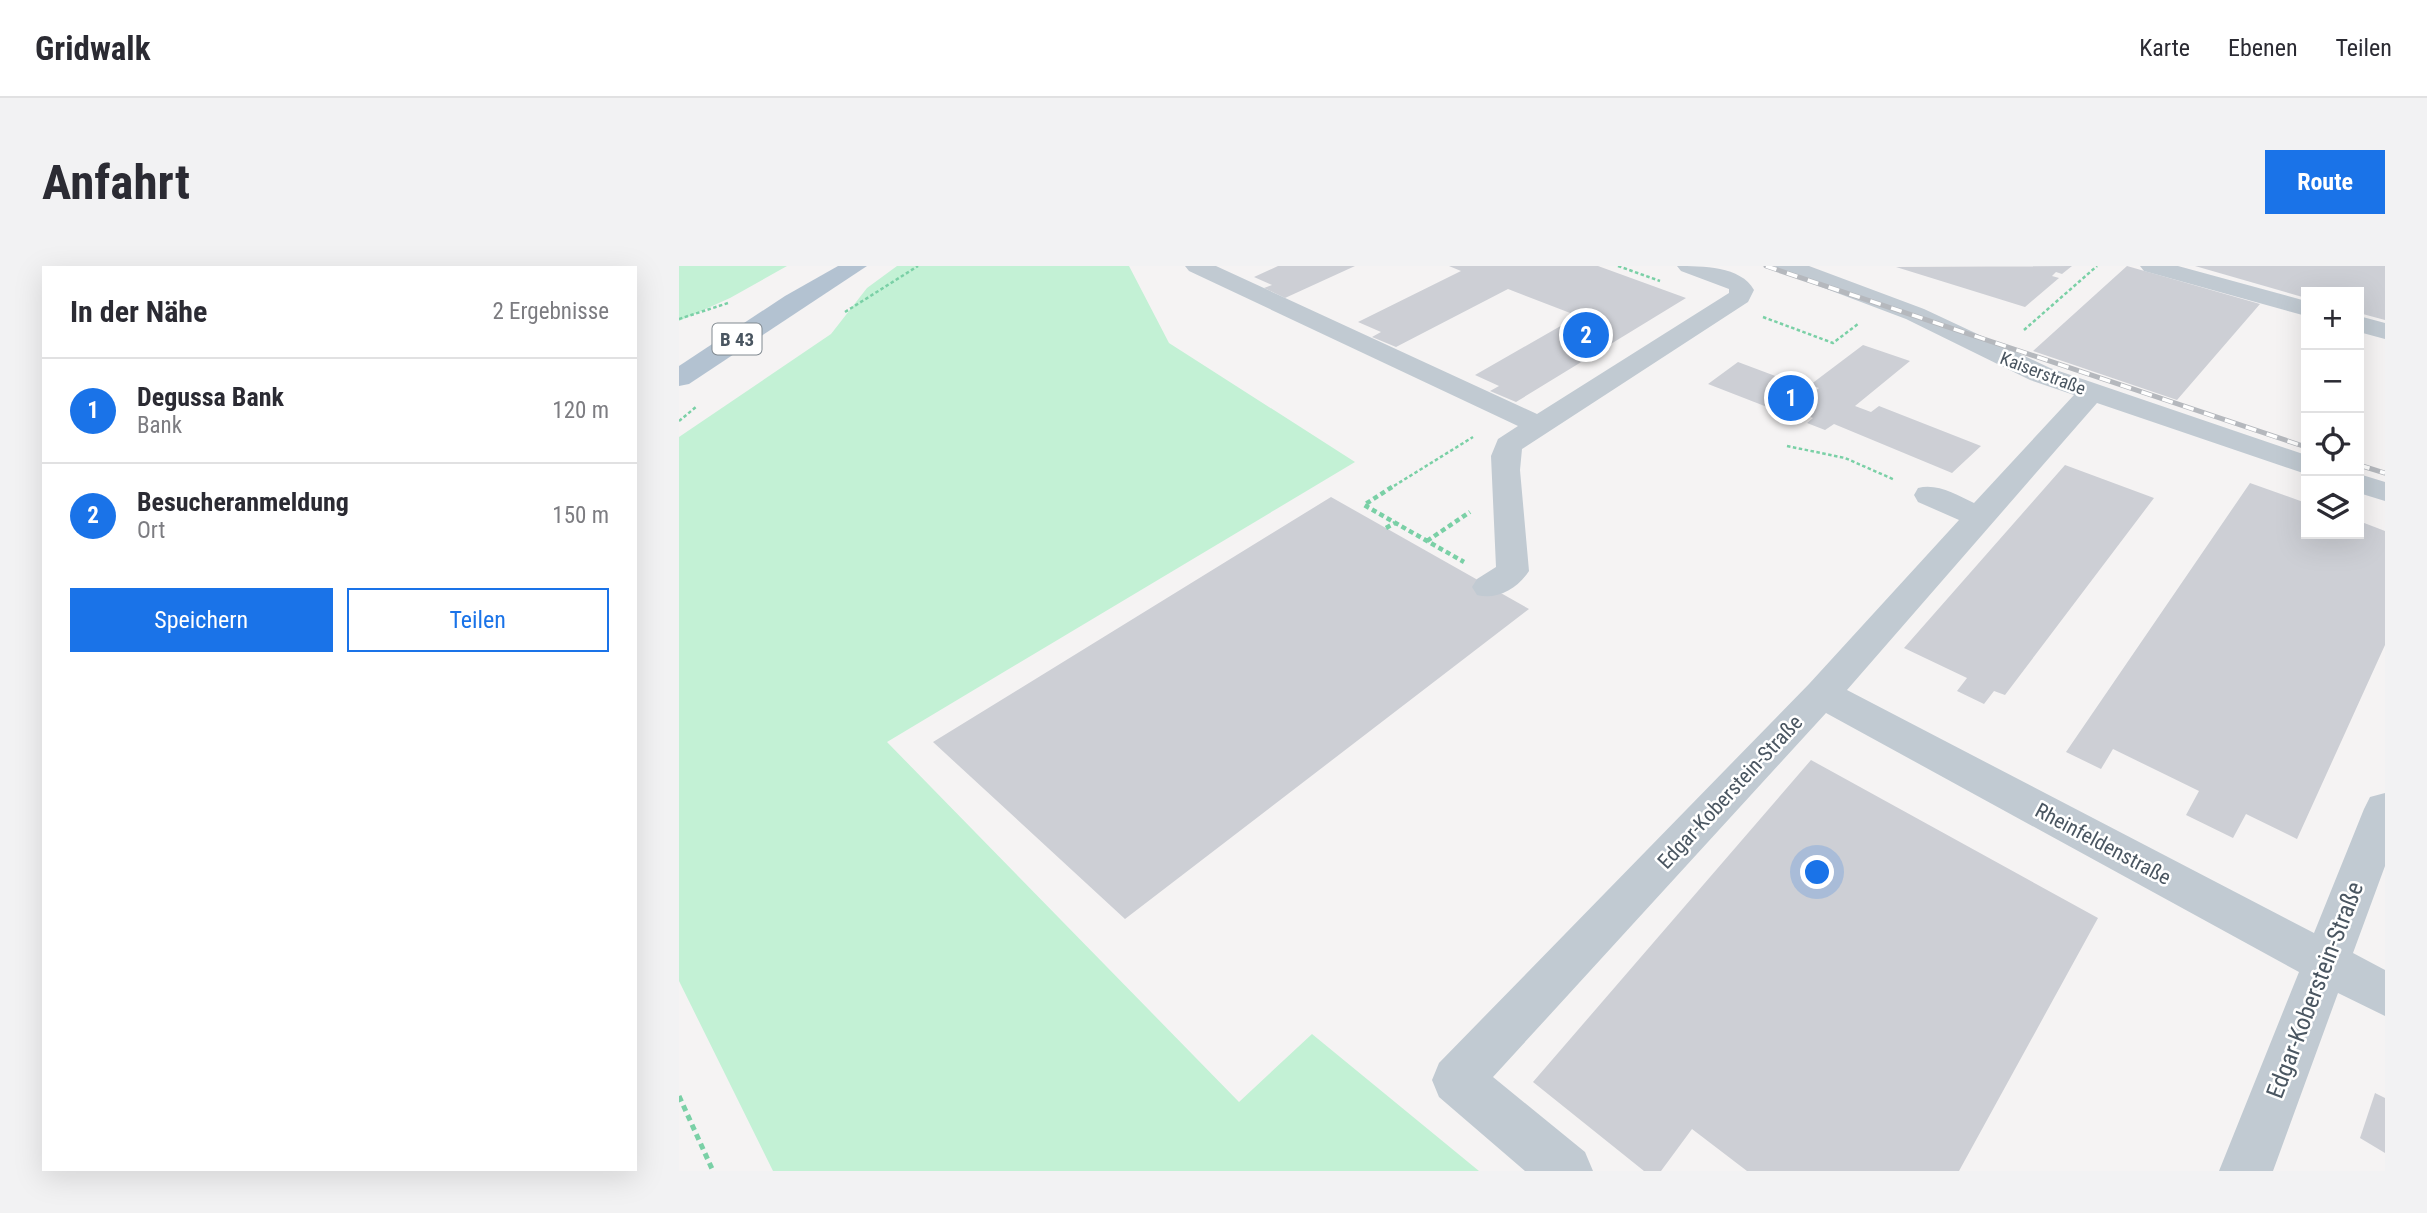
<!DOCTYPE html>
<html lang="de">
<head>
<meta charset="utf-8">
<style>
  body { margin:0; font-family:"Roboto Condensed",sans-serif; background:#f2f2f3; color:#2b2b33 }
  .controls { position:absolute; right:21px; top:21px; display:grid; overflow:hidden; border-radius:0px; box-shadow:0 7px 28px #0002 }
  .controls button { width:63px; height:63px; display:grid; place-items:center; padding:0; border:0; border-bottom:2px solid #e1e1e2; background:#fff; color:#2b2b33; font:35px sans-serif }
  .you { position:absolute; left:1139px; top:607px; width:24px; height:24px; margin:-18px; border:5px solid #fff; border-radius:50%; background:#1a73e8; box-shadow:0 0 0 10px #1a73e833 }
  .badge { display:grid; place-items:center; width:46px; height:46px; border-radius:50%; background:#1a73e8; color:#fff; font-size:23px; font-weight:700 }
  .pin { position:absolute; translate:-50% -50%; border:4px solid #fff; box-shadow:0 2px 7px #0006 }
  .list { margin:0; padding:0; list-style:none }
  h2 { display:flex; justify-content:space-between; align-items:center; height:91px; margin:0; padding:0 28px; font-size:30px }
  h2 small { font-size:23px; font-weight:400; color:#7c7c81 }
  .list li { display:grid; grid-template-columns:46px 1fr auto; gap:21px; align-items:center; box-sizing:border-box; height:105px; padding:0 28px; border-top:2px solid #e1e1e2 }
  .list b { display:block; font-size:26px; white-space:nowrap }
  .list p { margin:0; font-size:23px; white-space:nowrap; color:#7c7c81 }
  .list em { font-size:23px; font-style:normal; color:#7c7c81 }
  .actions { display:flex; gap:14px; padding:21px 28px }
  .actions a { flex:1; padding:16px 0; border:2px solid #1a73e8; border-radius:0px; text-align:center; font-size:24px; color:#1a73e8 }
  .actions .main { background:#1a73e8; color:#fff }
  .icon { flex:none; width:38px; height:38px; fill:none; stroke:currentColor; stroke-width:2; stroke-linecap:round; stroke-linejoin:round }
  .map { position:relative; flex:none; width:1706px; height:905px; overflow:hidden; border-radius:0px }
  header { display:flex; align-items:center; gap:42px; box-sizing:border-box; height:98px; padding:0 35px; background:#fff; border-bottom:2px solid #e1e1e2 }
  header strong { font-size:33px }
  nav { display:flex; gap:38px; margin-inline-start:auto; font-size:24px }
  .intro { display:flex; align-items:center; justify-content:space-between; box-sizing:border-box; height:168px; padding:0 42px }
  h1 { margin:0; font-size:49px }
  .button { padding:18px 32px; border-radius:0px; background:#1a73e8; color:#fff; font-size:24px; font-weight:700 }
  main { display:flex; gap:42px; padding:0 42px }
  aside { flex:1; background:#fff; border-radius:0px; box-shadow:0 7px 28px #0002 }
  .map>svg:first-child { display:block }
  .green { fill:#c3f1d5 }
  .building { fill:#cdcfd5 }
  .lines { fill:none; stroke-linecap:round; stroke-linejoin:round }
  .path-far2 { stroke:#7ad0a6; stroke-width:2.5; stroke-dasharray:3.5 2.5; stroke-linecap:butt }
  .path-far1 { stroke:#7ad0a6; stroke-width:4.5; stroke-dasharray:5 3.5; stroke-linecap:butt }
  .path { stroke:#7ad0a6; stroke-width:5; stroke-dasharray:6 4.5; stroke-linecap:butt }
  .minor { fill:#c1cad2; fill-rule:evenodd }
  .major { fill:#b3c2d1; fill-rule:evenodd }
  .rail-casing { stroke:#b5b8bd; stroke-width:5 }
  .rail { stroke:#fff; stroke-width:3.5; stroke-dasharray:11; stroke-linecap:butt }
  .labels { text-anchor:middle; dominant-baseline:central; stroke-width:5; stroke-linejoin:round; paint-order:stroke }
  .far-street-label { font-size:18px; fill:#4a5661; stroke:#fff }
  .shield { fill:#fff; stroke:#808990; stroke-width:2 }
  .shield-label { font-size:19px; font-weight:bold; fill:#4a5661 }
  .street-label { font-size:21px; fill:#4a5661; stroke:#fff }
  .near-street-label { font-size:24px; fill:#4a5661; stroke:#fff }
</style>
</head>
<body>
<header>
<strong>Gridwalk</strong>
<nav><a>Karte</a><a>Ebenen</a><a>Teilen</a></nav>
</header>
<div class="intro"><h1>Anfahrt</h1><a class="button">Route</a></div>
<main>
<aside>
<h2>In der Nähe<small>2 Ergebnisse</small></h2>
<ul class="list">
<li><span class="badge">1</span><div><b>Degussa Bank</b><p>Bank</p></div><em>120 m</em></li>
<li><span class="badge">2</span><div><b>Besucheranmeldung</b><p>Ort</p></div><em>150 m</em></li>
</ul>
<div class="actions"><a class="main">Speichern</a><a>Teilen</a></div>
</aside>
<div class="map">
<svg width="1706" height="905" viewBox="0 0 1706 905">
  <rect width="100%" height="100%" fill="#f5f3f3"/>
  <!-- green -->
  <path class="green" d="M0,0H108L51,32L0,55Z
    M218,0H450L490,77L676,196L208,476L560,836L633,768L800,905H94L0,715V171L152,68L188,22Z"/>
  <!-- building -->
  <path class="building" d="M599,0H676L606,32L585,22L593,19L575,11Z
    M770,0H919L1007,32L837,136L811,125L820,120L796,109L899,50L829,23L717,81L693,71L702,66L679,56L782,5Z
    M1393,0L1383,8L1377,6L1373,10L1380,12L1346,41L1217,1Z
    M1448,0L1581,38L1498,134L1354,85Z
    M1516,0H1706V54L1680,47V26H1627V32Z
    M1184,79L1231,95L1176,140L1192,146L1200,140L1302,180L1273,207L1155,158L1146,164L1128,157L1134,152L1120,146L1114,151L1029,118L1059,96L1136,125L1140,122L1131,119Z
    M1386,199L1475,232L1326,429L1315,425L1305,438L1278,425L1288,412L1225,382Z
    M1571,217L1627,237V268H1680V255L1706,265V379L1618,573L1567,548L1554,572L1507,549L1520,525L1434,483L1422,503L1387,486Z
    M652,231L850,343L446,653L254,476Z
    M1132,494L1419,652L1280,905H1068L1013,863L982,905H965L854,816Z
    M1696,827L1706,832V887L1681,872Z"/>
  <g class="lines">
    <!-- path-far2 -->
    <path class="path-far2" d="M939,0L981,15
      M166,46L239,0
      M1084,51L1154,77L1179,58
      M0,53L49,37
      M1345,64L1418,0
      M0,155L17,141
      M1108,180L1166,192L1216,214
      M710,223L794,171"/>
    <!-- path-far1 -->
    <path class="path-far1" d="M713,221L685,239L785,296
      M707,262L716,257
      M748,275L791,246"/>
    <!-- path -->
    <path class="path" d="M0,830L34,905"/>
    <!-- minor -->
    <path class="minor" d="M506,0H537L858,148L1050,27V23L1002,5L998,0C1023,0 1062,0 1075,24L1069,36L843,183L841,204L850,305C838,323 818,334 798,329L793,321L798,313L817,301L812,190L819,173L839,160L510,5Z
      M1096,0H1130L1245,43L1371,102L1627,189V208L1418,137L1168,424L1635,667L1685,543L1691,531L1706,527V600L1674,687L1706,704V750L1659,727L1594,905H1540L1620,706L1147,447L814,811L906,886L914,905H846L760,831L753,814L760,797L1130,418L1280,254L1239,236L1235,229L1239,222C1259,217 1277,229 1295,237L1395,129L1351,114L1227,53L1100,5Z
      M1461,0H1499L1627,35V50L1465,5Z
      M1680,50L1706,57V73L1680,66Z
      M1680,208L1706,216V235L1680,227Z"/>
    <!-- major -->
    <path class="major" d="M159,0H188L10,118L0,120V100L106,30Z"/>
    <defs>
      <path id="rail" d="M1087,0L1627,181
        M1680,199L1706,207"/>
    </defs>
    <!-- rail casing -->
    <use href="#rail" class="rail-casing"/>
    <!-- rail -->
    <use href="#rail" class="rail"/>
  </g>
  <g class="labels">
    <!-- far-street labels -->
    <g class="far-street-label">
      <text transform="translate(1364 107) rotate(21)">Kaiserstraße</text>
    </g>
    <!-- shield labels -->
    <rect class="shield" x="33.5" y="57.5" width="49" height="31" rx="5"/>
    <g class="shield-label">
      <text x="58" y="73">B 43</text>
    </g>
    <!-- street labels -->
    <g class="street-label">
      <text transform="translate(1051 526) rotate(-47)">Edgar-Koberstein-Straße</text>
      <text transform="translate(1424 578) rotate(28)">Rheinfeldenstraße</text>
    </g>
    <!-- near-street labels -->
    <g class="near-street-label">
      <text transform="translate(1636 724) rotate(-69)">Edgar-Koberstein-Straße</text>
    </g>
  </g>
</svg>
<div class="controls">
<button>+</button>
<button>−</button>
<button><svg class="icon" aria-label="locate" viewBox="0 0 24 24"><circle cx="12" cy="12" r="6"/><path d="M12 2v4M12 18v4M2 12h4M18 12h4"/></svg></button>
<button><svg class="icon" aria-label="layers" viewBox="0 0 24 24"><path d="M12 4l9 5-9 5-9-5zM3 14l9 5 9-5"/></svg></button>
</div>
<div class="you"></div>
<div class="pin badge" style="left:1112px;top:132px">1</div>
<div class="pin badge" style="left:907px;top:69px">2</div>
</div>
</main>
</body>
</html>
